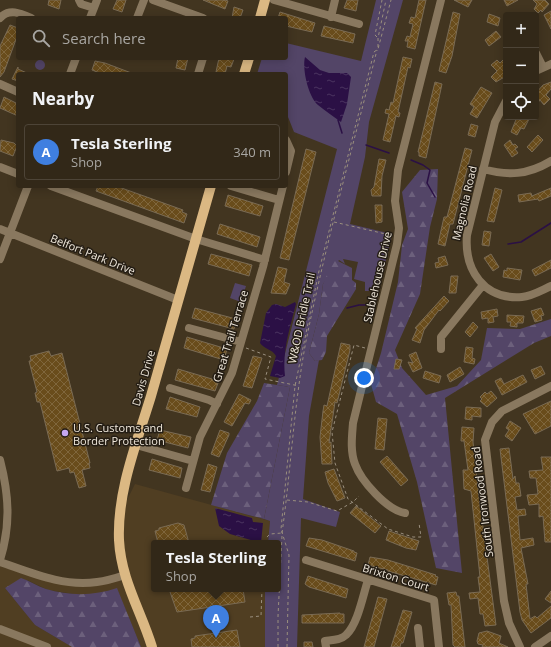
<!DOCTYPE html>
<html lang="en">
<head>
<meta charset="utf-8">
<style>
  body { margin:0; font-family:"Open Sans",sans-serif; background:#3a3021; color:#f1f3f6 }
  .controls { position:absolute; right:12px; top:12px; display:grid; overflow:hidden; border-radius:4px; box-shadow:0 2px 10px #0003 }
  .controls button { width:36px; height:36px; display:grid; place-items:center; padding:0; border:0; border-bottom:1px solid #4d4437; background:#322818; color:#f1f3f6; font:20px sans-serif }
  .you { position:absolute; left:364px; top:378px; width:14px; height:14px; margin:-10px; border:3px solid #fff; border-radius:50%; background:#1a73e8; box-shadow:0 0 0 6px #1a73e833 }
  .badge { display:grid; place-items:center; width:26px; height:26px; border-radius:50%; background:#95b2f1; color:#fff; font-size:13px; font-weight:700 }
  .pin { position:absolute; translate:-50% -33px; filter:drop-shadow(0 1px 2px #0008) }
  .pin::after { content:''; position:absolute; top:21px; width:14px; height:12px; background:inherit; clip-path:polygon(0 0,100% 0,50% 100%) }
  .popup { position:absolute; left:151px; top:540px; width:130px; height:52px; box-sizing:border-box; display:grid; place-content:center; border-radius:4px; background:#322818; filter:drop-shadow(0 1px 3px #0005); font-size:13px; white-space:nowrap; color:#a8a6a2 }
  .popup b { font-size:15px; color:#f1f3f6 }
  .popup::after { content:''; position:absolute; left:50%; top:100%; margin-left:-8px; border:8px solid transparent; border-top-color:#322818 }
  .list { margin:0; padding:0; list-style:none }
  h2 { display:flex; justify-content:space-between; align-items:center; height:52px; margin:0; padding:0 16px; font-size:17px }
  h2 small { font-size:13px; font-weight:400; color:#a8a6a2 }
  .list li { display:grid; grid-template-columns:26px 1fr auto; gap:12px; align-items:center; box-sizing:border-box; height:56px; margin:0 8px 8px; padding:0 8px; border:1px solid #4d4437; border-radius:4px }
  .list b { display:block; font-size:15px; white-space:nowrap }
  .list p { margin:0; font-size:13px; white-space:nowrap; color:#a8a6a2 }
  .list em { font-size:13px; font-style:normal; color:#a8a6a2 }
  .icon { flex:none; width:22px; height:22px; fill:none; stroke:currentColor; stroke-width:2; stroke-linecap:round; stroke-linejoin:round }
  .map { position:relative; flex:none; width:551px; height:647px; overflow:hidden }
  .search { position:absolute; background:#322818; box-shadow:0 2px 10px #0003; left:16px; top:16px; width:272px; height:44px; display:flex; align-items:center; gap:10px; box-sizing:border-box; padding:0 14px; border-radius:4px; color:#a8a6a2; font-size:15px }
  .panel { position:absolute; background:#322818; box-shadow:0 2px 10px #0003; left:16px; top:72px; width:272px; height:116px; border-radius:4px }
  .map>svg:first-child { display:block }
  .built { fill:#503e22 }
  .green { fill:#534567 }
  .forest { fill:url(#forest-firs) }
  .water { fill:url(#water-ripples) }
  .lines { fill:none; stroke-linecap:round; stroke-linejoin:round }
  .stream { stroke:#2b1045; stroke-width:1.5 }
  .building { fill:url(#building-cross-hatch); stroke:#7a6b54 }
  .path { stroke:#9a8f7e; stroke-width:1; stroke-dasharray:3 3; stroke-linecap:butt }
  .minor { stroke:#89785f; stroke-width:8 }
  .major { stroke:#dbb883; stroke-width:10 }
  .poi-dot { fill:#c5a7f1; stroke:#241d14; stroke-width:1.5 }
  .labels { text-anchor:middle; dominant-baseline:central; stroke-width:3; stroke-linejoin:round; paint-order:stroke }
  .street-label { font-size:11px; fill:#f0e8db; stroke:#241d14 }
  .poi-label { font-size:11px; fill:#f0e8db; stroke:#241d14; text-anchor:start }
</style>
</head>
<body>
<div class="map">
<svg width="551" height="647" viewBox="0 0 551 647">
  <defs>
    <pattern id="forest-firs" width="22" height="20" patternUnits="userSpaceOnUse"><rect width="22" height="20" fill="#534567"/><path d="M5 1l3.5 6h-7zM16 11l3.5 6h-7z" fill="#6c607c"/></pattern>
    <pattern id="water-ripples" width="26" height="14" patternUnits="userSpaceOnUse"><rect width="26" height="14" fill="#2b1045"/><path d="M2 4q2-2 4 0t4 0M15 11q2-2 4 0t4 0" fill="none" stroke="#4a335f"/></pattern>
    <pattern id="building-cross-hatch" width="8" height="8" patternUnits="userSpaceOnUse"><rect width="8" height="8" fill="#694c1b"/><path d="M0 0l8 8M0 8l8-8" fill="none" stroke="#7f663c"/></pattern>
  </defs>
  <rect width="100%" height="100%" fill="#423520"/>
  <!-- built -->
  <path class="built" d="M135,484L270,521L268,543H154V589H265V647H155L134,601L124,549V506Z
    M0,562L77,584L125,575L152,647H141L117,589L96,595H81L48,590L27,580L5,588L35,625L72,647H0Z"/>
  <!-- green -->
  <path class="green" d="M376,0H403L369,122L365,157L350,224L392,234L380,285L373,284L370,291H365V282L354,279L358,262L343,259L345,264L339,260L323,284L319,314L309,353L315,361L319,360L309,416L303,499L340,512L336,527L301,518L297,647H265V589H278V543H268L270,521L264,519L290,387L277,385L337,149L294,132L286,112V74H257L262,58H286V43L361,61Z
    M35 65a5 5 0 1 1 10 0a5 5 0 1 1-10 0Z
    M235,283L246,286L241,302L230,298Z"/>
  <!-- forest -->
  <path class="forest" d="M438,169L437,199L430,227L420,294L395,350L402,368L426,395L457,386L481,360L487,328L520,329L551,319V336L534,343L445,398L462,573L436,568L417,482L397,414L376,402L371,384L381,353L398,282L402,245L408,229L402,192L420,170Z
    M334,259L352,268V280L356,283V289L327,336L326,352L322,360L315,361L309,353L319,314L323,284Z
    M264,383L290,387L264,519L211,505L227,453L257,401Z
    M21,578C30,581 37,586 46,589C70,596 94,596 117,588L141,647H72L35,625L5,588Z"/>
  <!-- water -->
  <path class="water" d="M305,57L320,70L329,73H347L351,77L347,104L341,122C333,116 325,111 318,105C308,96 302,69 305,57Z
    M295,302L296,304C290,328 282,351 285,376L280,378L270,376L276,356C272,349 264,349 260,343L266,313L272,305L276,304L285,307Z
    M215,508L252,518L253,522L263,523L261,543L230,534L219,526Z"/>
  <g class="lines">
    <!-- stream -->
    <path class="stream" d="M338,120L342,133
      M366,145L389,153
      M411,160L423,165L430,170L427,183L435,197
      M508,244L521,242L551,223
      M347,308L359,305H371"/>
  </g>
  <!-- building -->
  <path class="building" d="M49,0H61L59,9L48,5Z
    M117,0H126L122,12L113,9Z
    M203,0H225L228,1L225,9Z
    M347,0H358L356,11L344,8Z
    M419,0H426L415,49L407,47L408,41H405L407,36L410,37L413,24L409,23L411,17L415,18Z
    M454,0H472L468,7Z
    M504,0H518L507,6Z
    M533,0H545L549,4L542,12L541,10L538,13L534,9L537,4Z
    M234,7L243,10L240,18H232Z
    M551,11V29L544,15Z
    M280,12L315,23L312,32L286,26V18H278Z
    M453,12L460,14L452,56L446,73L439,71Z
    M489,14L500,18L498,26L487,22Z
    M10,25L18,28V34L4,72L0,77V46Z
    M324,26L355,34L353,43L321,36Z
    M496,31L501,37L489,46L485,40Z
    M403,57L412,59L410,68L408,67L398,112L400,113L399,117L396,116L390,142L383,140L389,114L385,113L386,109L389,110L391,102L393,103Z
    M178,58H188L185,70L176,68Z
    M219,58L234,59L231,67L227,66L225,74L216,72Z
    M497,60L500,63L503,60L506,61V76L496,82L491,77L497,71L491,65Z
    M95,61L105,63L134,74H106L97,72L92,70Z
    M18,67V69L29,74H18V81L12,79Z
    M435,82L442,84L426,158L419,156V152H418Z
    M551,82V89L546,95L550,99L544,105L540,100L536,105V93L543,85Z
    M481,87L492,93L477,118L470,114L474,107L470,104Z
    M4,97L18,104V116L0,108Z
    M517,117H530L524,129L521,128L517,135L511,132Z
    M471,124L478,126L475,137L468,135Z
    M538,135L543,140L532,152L527,147Z
    M1,140L14,143L17,146L13,156L0,151Z
    M510,140L513,145L515,144L518,147L515,149L518,153L512,157L504,145Z
    M465,148L472,150L453,224H450L445,246L438,244L444,217H447Z
    M306,149L316,152L289,260L280,258Z
    M379,159L386,160L382,176L381,196H372L371,190L374,187Z
    M98,186H116L183,210L182,212L187,214L184,223L96,191Z
    M495,188L502,190L494,222L487,221Z
    M551,188V196L539,201L538,199L519,202L518,195L531,193L532,196Z
    M228,195L263,206L260,216L225,206Z
    M375,205H382V222L376,223Z
    M220,224L260,237L257,247L217,234Z
    M484,231L491,232L489,246L482,245Z
    M211,254L252,265L249,276L208,264Z
    M491,254L499,267L493,271L484,258Z
    M445,256L448,265L436,268L435,263L439,262L438,258Z
    M551,260V268L535,276L532,270Z
    M278,267L287,269L284,282L290,284L286,294L271,293Z
    M507,268L522,270L520,280L503,277L504,270L507,271Z
    M451,276H458L456,293H449Z
    M444,296L449,301L440,311L439,310L424,330L420,343L412,340L417,329L415,328Z
    M195,308L236,319L234,329L192,318Z
    M541,308L544,315L541,316L542,320L535,322L531,311Z
    M497,309L498,316L493,317L494,322L488,323V318L482,319L481,312Z
    M507,315L524,316L523,323H517V327L510,326L511,322H507Z
    M473,322L478,327L470,337L465,332Z
    M187,337L227,349L224,360L184,348Z
    M341,343L350,345V350L337,403L335,402L329,443L331,442L332,464H322L320,437L323,411L324,405L327,406Z
    M466,347L473,348L472,358L475,359L474,364L464,362Z
    M49,351L51,356L62,353L90,463H89L90,468L82,470L86,486L79,488L75,475L74,472L70,473L69,468L57,471L40,402H37L35,393L37,392L29,361H31L30,356Z
    M416,352L422,368L413,372L408,362L413,363L409,355Z
    M253,356L262,358L252,388L243,386Z
    M396,359L402,360L399,369H394Z
    M541,366L545,374L535,379L531,370Z
    M460,367L464,374L450,382L447,375Z
    M178,369L212,379L218,383L215,391L175,380Z
    M425,371L441,376L439,383L423,378Z
    M523,375L527,382L502,395L495,381L501,378L504,384Z
    M491,391L497,398L487,407L480,401L482,399L480,397L485,392L487,394Z
    M239,394L251,400L249,404L245,403L232,426L224,422Z
    M170,397L200,407L197,417L166,409Z
    M551,401V426L535,434L523,414Z
    M466,407L481,408V417L472,416V420L465,419Z
    M378,418L387,419L384,450L375,449Z
    M510,421L521,428L512,441L505,436L509,430L506,428Z
    M462,427L474,428L473,442L479,497L496,625L485,626L483,614H480L478,598L470,599L469,593L480,592L478,577H480L471,491L464,489L463,470H468L464,441H461Z
    M160,430L191,437L188,448L157,440Z
    M220,430L229,433V435L219,457L211,454Z
    M509,448L513,479L515,476L516,483H519L521,496L515,497L517,510L525,509L526,515L518,516L520,540L533,538L534,545L521,548L528,584H526L530,619L535,616L537,618L551,606V618L531,633L522,620L520,612L500,449Z
    M387,456L408,480L401,486L380,462Z
    M541,457H551V542H545L543,516L539,517V504L529,505L527,495L538,494L536,478H530L529,471L543,470Z
    M152,459L182,468L180,478L149,470Z
    M208,464L217,467L210,492L201,490Z
    M334,469L345,498L337,501L328,483L325,472Z
    M356,506L381,526L375,533L350,513Z
    M178,523L184,525L189,543H158L155,531L159,530V528Z
    M389,531L419,541L416,550L406,548L386,540Z
    M309,538L322,540L354,551V552L357,553L355,561L306,546Z
    M370,557L388,560L436,575L435,576L438,577L436,585L388,571V570L368,565Z
    M308,576L348,589L346,598L309,587L305,584Z
    M169,589H243L245,602L177,612Z
    M551,591V603L545,599Z
    M456,592L457,596H459L465,647H455L453,645L451,605H449L447,593Z
    M378,597L387,599L374,647H364Z
    M403,610L412,612L403,643H401L400,647H391Z
    M340,613V614H344V623H302V615Z
    M237,630L240,647H192L191,639L195,638V636Z
    M487,631L501,636L499,643L508,647H482L483,645L478,644L477,641L479,633Z
    M304,642H312L313,647H304Z"/>
  <g class="lines">
    <!-- path -->
    <path class="path" d="M377,37L375,35L382,0
      M378,47V38L386,0
      M334,222L390,235
      M246,348L271,357L265,379L299,386
      M365,348L354,345L332,432L335,463L348,499L388,529L413,537H421L419,523
      M287,500L308,502L337,511L353,502L359,496
      M282,533C291,469 294,404 306,341C326,243 353,146 377,50
      M266,543L267,537L270,534L282,533
      M250,617L261,616L262,589
      M278,647V616L282,536
      M287,647L289,555L281,529L295,386L319,271L374,52L378,49L391,0"/>
    <!-- minor -->
    <path class="minor" d="M79,0L81,4L94,8
      M153,0L203,18
      M274,0L359,24
      M331,17L335,0
      M0,18C9,8 20,13 31,18
      M90,18L97,0
      M137,18L144,0
      M536,53L543,67
      M536,71L551,64
      M70,74L76,58
      M198,74L203,58
      M0,84L18,92
      M506,101L495,122L467,235C464,270 484,300 522,297C532,296 542,290 551,286
      M286,140L291,151L286,172
      M0,167L18,174
      M483,169C508,176 528,175 551,161
      M51,186L196,239L265,260
      M231,186L279,200
      M0,229L178,300
      M0,259L28,186
      M189,328L241,342
      M441,349V337L483,285
      M170,388L209,400L217,404
      M136,445L193,461
      M0,460C9,495 11,525 0,560
      M186,488L200,437L232,373L263,267L283,186
      M405,513C387,510 361,481 355,464C350,451 352,436 353,423L397,244L399,228L395,201L398,170L441,0
      M306,560L434,600L439,647
      M0,562C32,573 63,587 97,582C106,581 116,578 125,575
      M418,628L420,647
      M0,629L47,647
      M326,647L325,641C332,640 341,640 346,635C358,624 363,595 368,580
      M520,647L509,623L504,601L485,440L492,422L502,411L551,386
      M535,647L551,636"/>
    <!-- major -->
    <path class="major" d="M260,18L265,0
      M244,74L249,58
      M152,647C141,611 121,580 119,540C117,491 137,442 151,396C171,326 191,256 211,186"/>
  </g>
  <!-- markers -->
  <circle class="poi-dot" cx="65" cy="433" r="4"/>
  <g class="labels">
    <!-- street labels -->
    <g class="street-label">
      <text transform="translate(464 203) rotate(-77)">Magnolia Road</text>
      <text transform="translate(93 254) rotate(22)">Belfort Park Drive</text>
      <text transform="translate(377 277) rotate(-77)">Stablehouse Drive</text>
      <text transform="translate(301 318) rotate(-78)">W&amp;OD Bridle Trail</text>
      <text transform="translate(230 336) rotate(-73)">Great Trail Terrace</text>
      <text transform="translate(143 378) rotate(-74)">Davis Drive</text>
      <text transform="translate(482 502) rotate(-97)">South Ironwood Road</text>
      <text transform="translate(396 577) rotate(17)">Brixton Court</text>
    </g>
    <!-- poi labels -->
    <g class="poi-label">
      <text x="73" y="427">U.S. Customs and<tspan x="73" dy="13">Border Protection</tspan></text>
    </g>
  </g>
</svg>
<div class="controls">
<button>+</button>
<button>−</button>
<button><svg class="icon" aria-label="locate" viewBox="0 0 24 24"><circle cx="12" cy="12" r="6"/><path d="M12 2v4M12 18v4M2 12h4M18 12h4"/></svg></button>
</div>
<div class="you"></div>
<div class="pin badge" style="left:216px;top:638px;background:#3f7fe0">A</div>
<div class="popup"><b>Tesla Sterling</b>Shop</div>
<div class="search"><svg class="icon" aria-label="search" viewBox="0 0 24 24"><circle cx="10" cy="10" r="6"/><path d="M15 15l6 6"/></svg>Search here</div>
<section class="panel">
<h2>Nearby<small></small></h2>
<ul class="list">
<li><span class="badge" style="background:#3f7fe0">A</span><div><b>Tesla Sterling</b><p>Shop</p></div><em>340 m</em></li>
</ul>
</section>
</div>
</body>
</html>
